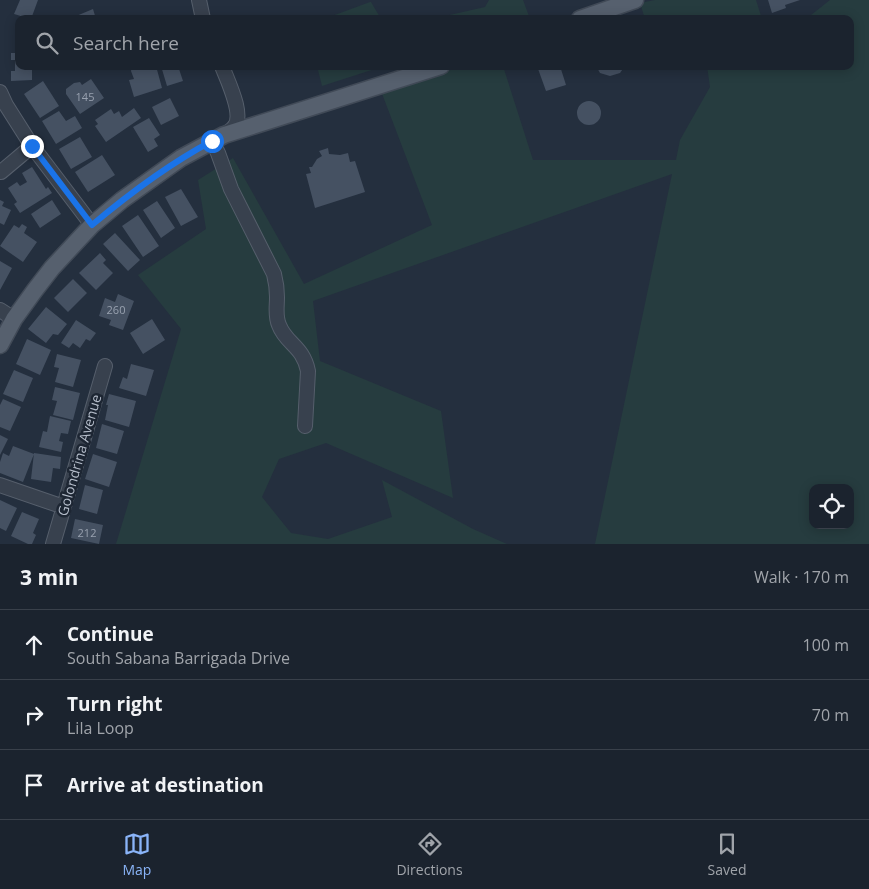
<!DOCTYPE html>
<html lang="en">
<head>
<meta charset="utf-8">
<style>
  body { margin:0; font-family:"Open Sans",sans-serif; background:#282f3a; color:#f1f3f6 }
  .controls { position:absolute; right:15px; bottom:15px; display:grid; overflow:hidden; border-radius:10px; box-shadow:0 2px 12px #0003 }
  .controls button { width:45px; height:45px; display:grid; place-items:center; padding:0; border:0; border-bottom:1px solid #39404a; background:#1b232e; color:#f1f3f6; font:25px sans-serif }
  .stop { position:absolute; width:15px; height:15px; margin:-11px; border:4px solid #1a73e8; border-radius:50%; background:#fff }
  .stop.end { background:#1a73e8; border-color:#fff; box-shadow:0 1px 5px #0008 }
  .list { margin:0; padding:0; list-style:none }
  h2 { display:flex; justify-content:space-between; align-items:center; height:65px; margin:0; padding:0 20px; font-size:21px }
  h2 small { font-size:16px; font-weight:400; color:#a0a4aa }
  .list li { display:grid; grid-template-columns:32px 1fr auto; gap:15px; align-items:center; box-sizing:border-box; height:70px; padding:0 20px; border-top:1px solid #39404a }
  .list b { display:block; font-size:19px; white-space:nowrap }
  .list p { margin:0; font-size:16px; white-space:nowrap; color:#a0a4aa }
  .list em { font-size:16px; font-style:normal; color:#a0a4aa }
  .icon { flex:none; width:28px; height:28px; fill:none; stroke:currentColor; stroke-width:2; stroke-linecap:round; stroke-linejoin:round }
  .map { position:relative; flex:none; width:869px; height:544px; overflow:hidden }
  .search { position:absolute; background:#1b232e; box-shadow:0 2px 12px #0003; left:15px; right:15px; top:15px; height:55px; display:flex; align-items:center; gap:12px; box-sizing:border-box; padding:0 18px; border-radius:10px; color:#a0a4aa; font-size:19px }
  .sheet { height:275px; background:#1b232e }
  nav { display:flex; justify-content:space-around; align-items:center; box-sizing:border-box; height:70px; border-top:1px solid #39404a; background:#1b232e; font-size:14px; color:#a0a4aa }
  nav a { display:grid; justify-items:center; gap:2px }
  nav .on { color:#8ab4f8 }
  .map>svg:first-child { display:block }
  .green { fill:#263c3f; fill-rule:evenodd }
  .building { fill:#455162 }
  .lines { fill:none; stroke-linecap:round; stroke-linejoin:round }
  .minor-casing { stroke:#565f6c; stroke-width:16 }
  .major-casing { stroke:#414a57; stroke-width:19 }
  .minor { stroke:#38414e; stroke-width:14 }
  .major { stroke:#56606e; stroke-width:16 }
  .route { stroke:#1a73e8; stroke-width:6 }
  .labels { text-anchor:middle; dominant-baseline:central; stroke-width:5; stroke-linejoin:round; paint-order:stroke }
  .number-label { font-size:11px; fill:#98a1af }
  .street-label { font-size:14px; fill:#b4bcc9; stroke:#1d2633 }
</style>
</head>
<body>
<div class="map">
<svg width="869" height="544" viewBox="0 0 869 544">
  <rect width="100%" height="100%" fill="#242f3e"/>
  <!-- green -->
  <path class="green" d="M489,0H523L530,19H432L485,7Z
    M655,0H756L762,19H645L640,3Z
    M830,0H869V544H595L672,174L313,301L320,361L441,411L453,498L326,443L279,459L262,497L291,533L328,539L392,517L382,480L473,529L507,544H116L181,329L138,275L206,229L198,180L233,158L304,284L432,225L381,91L464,66H503L533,160H676L680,140L710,87L707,66H850V19H806ZM813,488H850V525H813Z
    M371,2L381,19H324L370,2Z
    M317,66H384L322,86Z"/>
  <!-- building -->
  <path class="building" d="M20,0H38L31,19L14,14Z
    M768,0H800L785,5L786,8L772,13Z
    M93,9L96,19H69Z
    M11,53H19V66H32V80L11,81V71H15V60H11Z
    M132,66H156L162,88L134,97L129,80L134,79L131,71Z
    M161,66H178L183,81L167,86Z
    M537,66H560L566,85L546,91Z
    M596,66H625L620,73L610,76L600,73Z
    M91,79L104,98L80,114L66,94V89L74,83L80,82L82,85Z
    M43,81L59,106L40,118L24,94Z
    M170,98L179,116L161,125L152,107Z
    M577 113a12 12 0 1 1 24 0a12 12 0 1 1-24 0Z
    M134,108L141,118L106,142L95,126L98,124L95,120L111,109L114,114L119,111L122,117Z
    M59,111L66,121L75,116L82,128L56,144L42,121Z
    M149,118L160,135L154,139L158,146L148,152L133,127Z
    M80,137L92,157L71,169L59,149Z
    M328,148L329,154L340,155L348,153L350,162L355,161L365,192L315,208L306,174L311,173L309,167H312L317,159L322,156L319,151Z
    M102,155L115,175L88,192L75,172Z
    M32,167L46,189L48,187L52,193L20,213L14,204L17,202L8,188L17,182L20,186L27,182L22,173Z
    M181,189L198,217L181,226L165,197Z
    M0,200L4,202L2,206L11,210L4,225L0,223Z
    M52,200L61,214L40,228L31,214Z
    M157,201L175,228L161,238L143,210Z
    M138,215L159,246L143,257L122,226Z
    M22,224L27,227L24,233L37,242L23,262L0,246L14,225L19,228Z
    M115,233L140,260L128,271L103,244Z
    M100,253L106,260L103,263L113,273L96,290L79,273Z
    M0,261L12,268L0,290Z
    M73,279L87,293L68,312L54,298Z
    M118,294L134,301L123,330L109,325L111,320L99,316L105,298L115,302Z
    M46,307L67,324L58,335L53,334L46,343L28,329Z
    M152,319L165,340L143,354L130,333Z
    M76,320L96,333L90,341L86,339L80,348L73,343L69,348L61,343Z
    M27,339L51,350L40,375L16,364Z
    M57,354L81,360L73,387L55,382L59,368L54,367Z
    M131,364L154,370L146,396L119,388L123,377L127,379Z
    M14,370L33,378L23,402L3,394Z
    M55,387L80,393L73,420L53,415L57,401L52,400Z
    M109,394L136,401L129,427L105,420L108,405H106Z
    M3,399L21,407L10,431L0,427V405Z
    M50,416L71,421L68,434L61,433L59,441L63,442L61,452L39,447L43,431L47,432Z
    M102,424L124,431L117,454L96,448Z
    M0,435L8,439L0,455Z
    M13,446L34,454L23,482L0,473V462L3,453L9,456Z
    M34,453L61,457L60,469L53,468L51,482L31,479Z
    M93,454L117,462L109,487L85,479Z
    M85,485L103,490L97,514L79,509Z
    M0,500L17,508L6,531L0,528Z
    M22,512L39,519L33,533L36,535L32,544H28L11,536Z
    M75,519L103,525L99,544L71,538Z"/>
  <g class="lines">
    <defs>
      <path id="minor" d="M199,0L203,19
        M222,66C227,80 245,115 234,127C232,130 227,133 224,135
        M0,92L6,105L32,146L92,225
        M212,141L218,153L231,189L274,274C276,282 277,289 277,297C277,307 275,316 279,325C286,344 303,346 308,371L305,426
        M1,172L32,146
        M0,310L14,319
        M0,485L64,507
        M53,544L105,366"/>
      <path id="major" d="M580,19L635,0
        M0,345L14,319L35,290L52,268L92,225L122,200L181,158L224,135L441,66"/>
    </defs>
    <!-- minor casing -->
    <use href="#minor" class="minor-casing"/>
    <!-- major casing -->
    <use href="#major" class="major-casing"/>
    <!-- minor -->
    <use href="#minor" class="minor"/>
    <!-- major -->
    <use href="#major" class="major"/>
  </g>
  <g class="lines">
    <!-- route -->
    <path class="route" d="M32,146L92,225C130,193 169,164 212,141"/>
  </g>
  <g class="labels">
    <!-- number labels -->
    <g class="number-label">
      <text x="85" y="96">145</text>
      <text x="116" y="309">260</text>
      <text x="87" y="532">212</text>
    </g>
    <!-- street labels -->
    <g class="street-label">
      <text transform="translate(79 455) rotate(-74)">Golondrina Avenue</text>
    </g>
  </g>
</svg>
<div class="controls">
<button><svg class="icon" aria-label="locate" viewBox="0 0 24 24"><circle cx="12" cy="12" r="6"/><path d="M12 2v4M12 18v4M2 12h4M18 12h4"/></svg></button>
</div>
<div class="stop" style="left:212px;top:141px"></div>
<div class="stop end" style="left:32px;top:146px"></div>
<div class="search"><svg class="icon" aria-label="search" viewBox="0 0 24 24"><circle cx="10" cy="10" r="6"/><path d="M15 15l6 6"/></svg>Search here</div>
</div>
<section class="sheet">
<h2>3 min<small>Walk · 170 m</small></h2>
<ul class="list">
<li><svg class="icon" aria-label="ahead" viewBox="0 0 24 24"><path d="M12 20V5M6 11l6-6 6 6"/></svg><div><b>Continue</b><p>South Sabana Barrigada Drive</p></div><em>100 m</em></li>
<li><svg class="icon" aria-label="right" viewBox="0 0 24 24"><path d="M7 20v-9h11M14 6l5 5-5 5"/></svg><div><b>Turn right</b><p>Lila Loop</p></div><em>70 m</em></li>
<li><svg class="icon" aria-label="arrive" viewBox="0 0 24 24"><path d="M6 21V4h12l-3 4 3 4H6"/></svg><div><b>Arrive at destination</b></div></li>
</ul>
</section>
<nav>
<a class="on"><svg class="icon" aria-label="map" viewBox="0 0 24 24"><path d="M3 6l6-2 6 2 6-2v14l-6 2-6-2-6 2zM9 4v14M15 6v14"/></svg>Map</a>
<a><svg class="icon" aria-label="directions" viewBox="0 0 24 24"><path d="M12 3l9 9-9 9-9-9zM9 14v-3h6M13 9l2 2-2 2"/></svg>Directions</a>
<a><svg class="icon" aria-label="saved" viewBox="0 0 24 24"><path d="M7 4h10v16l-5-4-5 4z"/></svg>Saved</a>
</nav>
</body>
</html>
